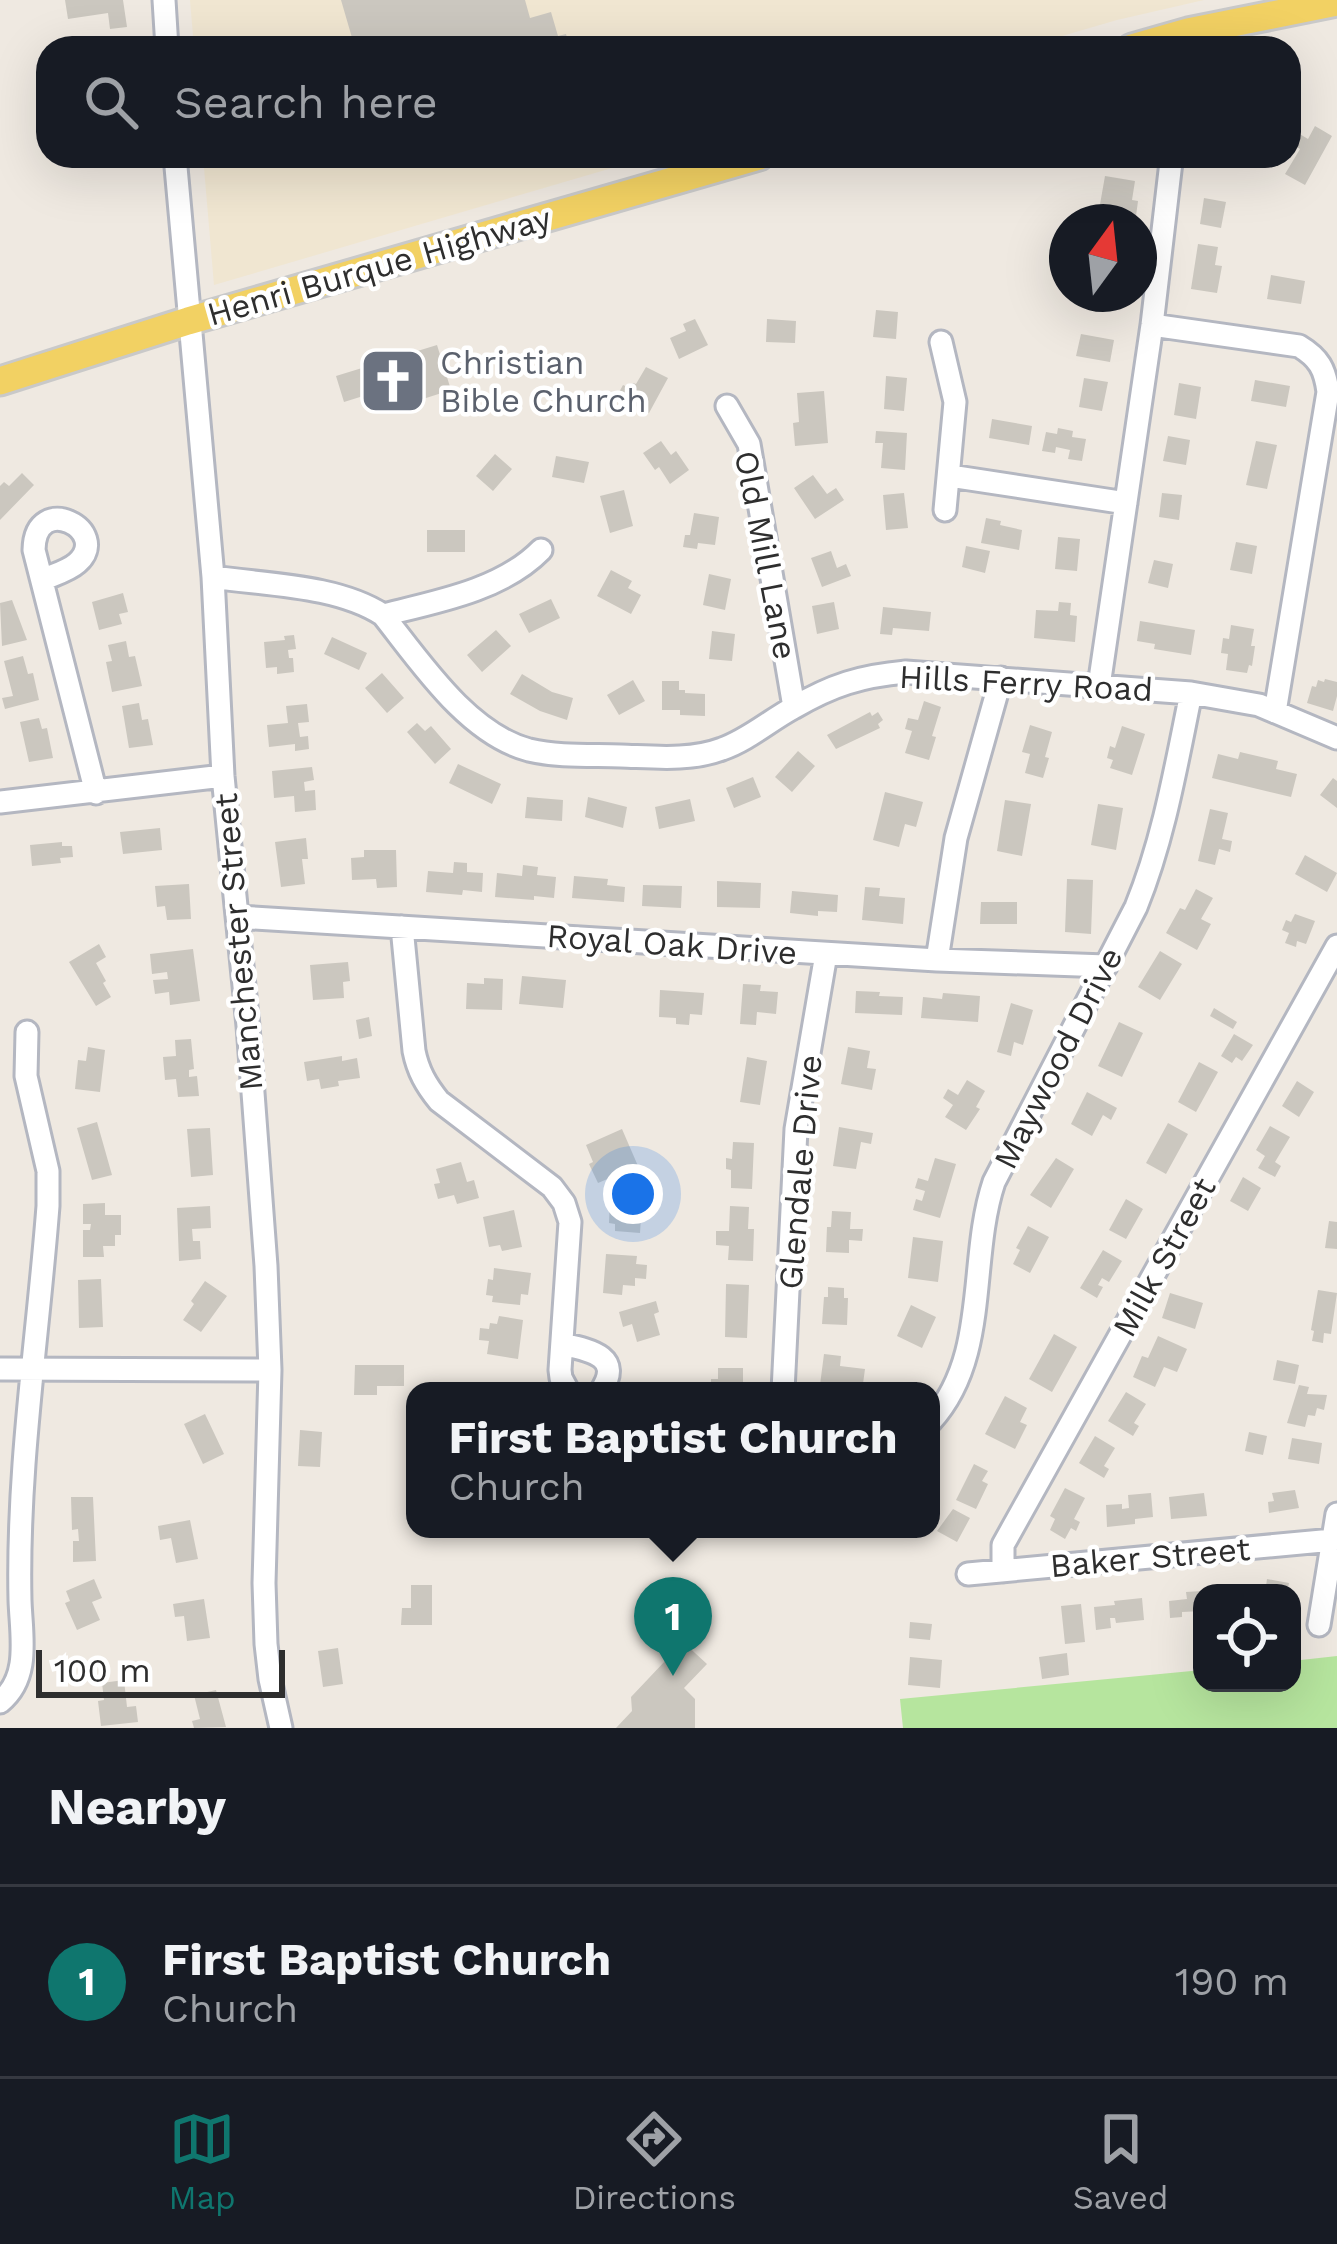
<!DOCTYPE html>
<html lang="en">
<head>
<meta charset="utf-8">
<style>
  body { margin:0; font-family:"Work Sans",sans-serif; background:#242831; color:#f1f3f6 }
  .controls { position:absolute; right:36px; bottom:36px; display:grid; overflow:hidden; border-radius:24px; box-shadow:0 12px 48px #0002 }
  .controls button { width:108px; height:108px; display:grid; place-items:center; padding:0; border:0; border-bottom:3px solid #363941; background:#171b24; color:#f1f3f6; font:60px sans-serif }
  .compass { position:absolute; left:1049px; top:204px; width:108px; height:108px; border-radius:50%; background:#171b24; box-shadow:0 12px 48px #0002; rotate:15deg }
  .scale { position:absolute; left:36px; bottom:30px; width:249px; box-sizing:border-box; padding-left:12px; border:6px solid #2e2e2e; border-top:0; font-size:33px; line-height:42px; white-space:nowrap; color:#2e2e2e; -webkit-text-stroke:9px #fff; paint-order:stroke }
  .you { position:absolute; left:633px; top:1194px; width:42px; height:42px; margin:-30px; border:9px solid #fff; border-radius:50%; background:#1a73e8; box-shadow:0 0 0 18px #1a73e833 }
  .badge { display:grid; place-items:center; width:78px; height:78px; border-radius:50%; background:#0f766e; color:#fff; font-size:39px; font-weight:700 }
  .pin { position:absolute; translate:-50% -99px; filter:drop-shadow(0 3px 6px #0008) }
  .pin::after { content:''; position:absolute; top:63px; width:42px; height:36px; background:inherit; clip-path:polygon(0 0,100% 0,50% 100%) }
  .popup { position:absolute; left:406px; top:1382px; width:534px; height:156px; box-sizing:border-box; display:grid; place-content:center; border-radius:24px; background:#171b24; filter:drop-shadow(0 3px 9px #0005); font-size:39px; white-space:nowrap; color:#9ea1a6 }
  .popup b { font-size:45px; color:#f1f3f6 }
  .popup::after { content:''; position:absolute; left:50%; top:100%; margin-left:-24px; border:24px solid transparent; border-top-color:#171b24 }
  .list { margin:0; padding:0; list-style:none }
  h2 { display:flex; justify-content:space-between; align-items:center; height:156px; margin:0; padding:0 48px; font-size:51px }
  h2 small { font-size:39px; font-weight:400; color:#9ea1a6 }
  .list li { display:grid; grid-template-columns:78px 1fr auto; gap:36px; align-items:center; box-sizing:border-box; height:192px; padding:0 48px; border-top:3px solid #363941 }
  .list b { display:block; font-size:45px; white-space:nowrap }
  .list p { margin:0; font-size:39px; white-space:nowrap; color:#9ea1a6 }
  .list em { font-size:39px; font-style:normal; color:#9ea1a6 }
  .icon { flex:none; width:66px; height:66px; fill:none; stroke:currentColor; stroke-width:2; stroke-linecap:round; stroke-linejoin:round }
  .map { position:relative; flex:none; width:1337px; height:1728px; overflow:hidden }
  .search { position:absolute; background:#171b24; box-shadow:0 12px 48px #0002; left:36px; right:36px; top:36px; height:132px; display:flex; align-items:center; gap:30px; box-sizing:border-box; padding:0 42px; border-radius:36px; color:#9ea1a6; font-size:45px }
  .sheet { height:348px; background:#171b24 }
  nav { display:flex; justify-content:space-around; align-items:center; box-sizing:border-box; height:168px; border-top:3px solid #363941; background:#171b24; font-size:33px; color:#9ea1a6 }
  nav a { display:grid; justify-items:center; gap:6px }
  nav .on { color:#0f766e }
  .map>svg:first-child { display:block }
  .education { fill:#f0e6d1 }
  .green { fill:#b6e59e }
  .building { fill:#cbc7bf }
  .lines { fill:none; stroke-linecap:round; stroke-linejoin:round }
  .minor-casing { stroke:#b4b7c1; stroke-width:27 }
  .major-casing { stroke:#c9c9c9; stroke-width:33 }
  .minor { stroke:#fff; stroke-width:21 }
  .major { stroke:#f2d163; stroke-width:27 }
  .labels { text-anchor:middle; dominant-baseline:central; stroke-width:9; stroke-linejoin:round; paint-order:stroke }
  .street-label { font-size:33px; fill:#2e2e2e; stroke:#fff }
  .worship-label { font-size:33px; fill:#5b616d; stroke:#fff; text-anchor:start }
</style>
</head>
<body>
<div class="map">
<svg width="1337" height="1728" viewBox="0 0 1337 1728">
  <rect width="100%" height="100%" fill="#efe9e1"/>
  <!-- education -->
  <path class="education" d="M190,0H1204L1117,20L1021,48H194Z
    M203,156H653L214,285Z"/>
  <!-- green -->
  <path class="green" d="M1337,1656V1728H903L900,1699L1202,1670V1683H1292V1661Z"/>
  <!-- building -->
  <path class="building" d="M65,0H123L127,27L110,29L108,13L68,19Z
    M341,0H525L530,18L551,12L558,36L566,34L570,48H355Z
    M1315,126L1332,136L1305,185L1285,174L1300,149L1292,144L1298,133L1308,139Z
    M1105,176L1135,181L1132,200L1138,201L1136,216L1099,210Z
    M1204,198L1226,202L1221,228L1200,224Z
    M1198,244L1218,247L1215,265L1222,266L1217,293L1191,289Z
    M1271,275L1305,281L1301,304L1267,299Z
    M876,310L898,312L896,339L873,337Z
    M695,319L708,345L679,359L670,338L686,331L683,324Z
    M767,319L796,321L795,343L766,342Z
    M1081,334L1114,340L1110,362L1076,356Z
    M437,345L451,390L398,407L392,387L344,402L336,376Z
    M646,367L668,378L649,413L617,396L623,385L630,388L633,383L636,384Z
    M886,376L907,378L904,411L884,409Z
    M1084,378L1108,382L1102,411L1079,407Z
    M1255,380L1290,386L1286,407L1251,401Z
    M1179,383L1201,387L1196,419L1174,415Z
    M824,391L828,443L795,446L793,423L799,422L797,393Z
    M992,419L1032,426L1029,445L989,438Z
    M1058,428L1073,431L1072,437L1086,439L1082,461L1068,459L1070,450L1056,447L1055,453L1042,451L1046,432L1057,434Z
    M876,431L907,433L905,470L881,468L883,443H875Z
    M1168,436L1190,440L1186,465L1163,461Z
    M661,441L671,455L676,451L689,470L670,484L659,467L655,470L643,453Z
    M1256,441L1277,445L1267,489L1246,485Z
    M495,454L512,469L493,491L476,476Z
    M556,456L589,462L584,483L552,477Z
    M22,473L34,485L0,520V486L4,482L9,486Z
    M813,475L827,494L836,488L844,500L815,519L794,488Z
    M624,490L633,526L610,533L600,496Z
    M904,493L908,528L886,530L883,495Z
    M1162,493L1182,495L1179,520L1159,517Z
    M694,513L719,517L715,545L698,543L697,549L683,547L685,535H690Z
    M986,518L1001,521L1000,525L1022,530L1019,550L981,543Z
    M427,530H465V552H427Z
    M1058,537L1080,539L1077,571L1055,569Z
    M1236,542L1257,546L1252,574L1230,570Z
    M966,546L990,551L985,573L962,567Z
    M831,551L837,568L846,564L851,576L822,587L811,558Z
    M1154,560L1173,564L1168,588L1148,583Z
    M611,570L632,581L628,588L641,595L631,614L597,596Z
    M709,574L731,579L725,610L703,605Z
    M123,593L128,612L119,614L122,624L99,630L92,602Z
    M551,599L560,618L529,633L519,614Z
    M12,600L27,640L2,646L0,603Z
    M834,602L839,629L817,634L812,606Z
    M1059,602L1071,603L1070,615L1077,616L1075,642L1034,638L1036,610L1058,611Z
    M883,607L931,612L929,631L893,628L892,635L880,634Z
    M1140,621L1195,630L1191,655L1154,649L1155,644L1137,641Z
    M1231,625L1254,629L1251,646H1255L1252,666L1249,665L1247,673L1226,670L1228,654L1221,653L1223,638L1229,639Z
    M496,630L511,646L482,672L467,655Z
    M712,631L735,634L732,661L709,659Z
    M294,635L296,649L288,650L289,658H293L294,672L277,674V667L266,668L264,642L285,640L284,636Z
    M332,637L367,653L359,670L324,654Z
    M126,641L129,657L135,656L142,686L112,692L106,662L112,661L108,645Z
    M23,656L28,674L33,673L39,700L5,709L2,698L13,696L4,661Z
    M382,673L404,698L387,713L365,688Z
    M522,674L552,692L573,698L567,720L540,711L510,694Z
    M1325,679L1337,682V696L1333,711L1307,703L1312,686L1316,687L1318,680L1324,682Z
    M633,680L645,701L619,715L607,695Z
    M662,681H679V690H685V693L705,694V716L680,715V710H662Z
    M924,701L941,707L932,736L936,737L929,760L905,753L912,731L905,729L908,718L918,720Z
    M139,703L142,720L148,719L153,745L129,748L122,706Z
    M307,704L309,722L298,723L300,737L308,736L309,749L295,751V744L269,747L267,725L288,723L286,706Z
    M870,712L872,716L878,712L883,720L878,724L880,728L836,749L827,735Z
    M39,718L42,729L47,728L53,758L29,762L20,722Z
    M417,723L425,731L431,726L451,749L435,764L407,732Z
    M1030,725L1052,732L1045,757L1049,758L1043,778L1025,773L1030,754L1022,752Z
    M1122,726L1145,734L1132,775L1110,768L1113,760L1107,758L1110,746L1115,748Z
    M798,751L815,766L792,792L775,777Z
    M1240,752L1278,761L1276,769L1297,774L1291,797L1212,778L1218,754L1238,759Z
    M458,764L501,784L492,804L449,783Z
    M312,767L314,780L304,782L305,791L315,790L316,810L295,812L294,796L274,798L272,771Z
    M753,777L761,797L734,808L726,788Z
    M1333,778L1337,781V808L1320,795Z
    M885,792L923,802L916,827L905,824L899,847L873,840Z
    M527,797L563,800L562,821L525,818Z
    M588,797L627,807L623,828L585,817Z
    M690,799L695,821L659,829L655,807Z
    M1005,800L1031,804L1022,856L997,851Z
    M1098,804L1123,808L1116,850L1091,845Z
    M1210,809L1228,813L1222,839L1232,841L1230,852L1219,849L1215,865L1198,861Z
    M160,828L162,850L123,854L120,832Z
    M306,838L308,859H302L305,884L281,887L275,842Z
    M62,842V846H72L73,857L60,858L61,863L32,866L30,845Z
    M364,850H396L397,887L377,888L376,879L352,880L351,858L364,857Z
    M1305,855L1337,873L1327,892L1295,874Z
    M454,862L467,863V872L483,873L482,892L463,890L462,895L426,892L428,871L453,873Z
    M523,865L538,867L537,875L556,877L554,898L534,896V900L495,897L497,873L522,876Z
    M574,876L608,879L607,885L625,887L624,902L572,898Z
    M1067,879L1093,880L1091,934L1065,932Z
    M717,881L761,883L760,908L717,907Z
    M189,884L191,919L167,920L165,906L157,907L155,886Z
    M643,885L682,886L681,908L642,906Z
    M865,887L880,888L879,896L905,898L903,924L862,920Z
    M1196,889L1213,898L1201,919L1211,924L1197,950L1166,933L1180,908L1185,910Z
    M792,891L838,895L837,912L818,911V916L790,913Z
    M981,902H1017V924H980Z
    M1295,914L1315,921L1306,944L1297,941L1296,947L1285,943L1289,933L1282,930L1286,920L1291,922Z
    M99,944L106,957L96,963L106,981L103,983L111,997L96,1006L69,962Z
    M193,949L200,1001L170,1005L169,992L155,994L153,980L168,979L167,972L152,974L150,954Z
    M1160,951L1182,964L1160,1000L1138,987Z
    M348,962L350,981L343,982L344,998L313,1000L310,965Z
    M522,976L566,980L563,1008L519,1004Z
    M484,978L503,979L502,1010L466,1009L467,983L484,984Z
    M743,984L761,985L760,991L778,992L776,1014L757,1012L756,1025L740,1024Z
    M660,990L704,993L702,1015L690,1014L689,1025L676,1024V1018L659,1017Z
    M856,991L880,992L879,996L903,997L902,1015L855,1013Z
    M943,993L980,996L978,1022L921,1018L923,997L942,999Z
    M1011,1003L1033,1010L1023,1045L1014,1042L1011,1056L997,1052Z
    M1214,1008L1237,1022L1233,1029L1210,1016Z
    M369,1017L372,1036L359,1039L356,1020Z
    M1119,1022L1143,1033L1122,1077L1098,1066Z
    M1234,1034L1253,1045L1242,1061L1236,1057L1232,1063L1221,1056Z
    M191,1039L194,1069L189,1070V1077L197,1076L199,1096L178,1097L176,1079L165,1080L163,1057L176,1056L175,1040Z
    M88,1047L105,1050L100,1092L75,1089L78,1060L86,1061Z
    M848,1047L870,1051L867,1068L876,1069L872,1090L841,1084Z
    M342,1056V1061L357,1058L360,1078L338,1081L339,1086L321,1089L319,1079L307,1081L304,1062Z
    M747,1057L767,1061L760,1105L740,1102Z
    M1199,1062L1218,1072L1196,1112L1178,1102Z
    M967,1080L985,1091L976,1107L980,1109L966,1130L945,1117L953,1105L943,1098L948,1089L958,1095Z
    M1297,1081L1314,1092L1299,1117L1282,1106Z
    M1087,1092L1117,1108L1111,1120L1103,1115L1092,1136L1071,1124Z
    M97,1122L112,1175L92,1180L77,1128Z
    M1168,1123L1188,1134L1166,1174L1146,1163Z
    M1270,1126L1290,1137L1275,1162L1281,1166L1275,1177L1258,1168L1265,1156L1256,1150Z
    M839,1127L873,1133L871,1144L861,1142L856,1169L833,1166Z
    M210,1128L213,1175L191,1177L187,1129Z
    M622,1129L638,1166L598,1183L589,1164L593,1162L586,1145Z
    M733,1142L754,1143L752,1189L731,1188V1170L726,1169V1158L732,1159Z
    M935,1158L956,1164L940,1218L913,1210L916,1199L922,1201L925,1191L915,1188L918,1178L928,1181Z
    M1056,1158L1074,1169L1051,1208L1030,1195Z
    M461,1162L467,1182L474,1180L479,1198L457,1204L454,1195L438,1199L434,1184L440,1183L436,1169Z
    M1243,1177L1261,1188L1248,1211L1230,1201Z
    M610,1199L642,1201L640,1233L615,1231V1224L609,1223Z
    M1126,1199L1143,1209L1126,1239L1109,1230Z
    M105,1203V1215H121V1235H115V1246H103L104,1257H83V1230H90L91,1224H83V1204Z
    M210,1206L211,1228L192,1229L193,1241H200L201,1259L179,1261L177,1208Z
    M730,1206L749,1207L748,1229H754L753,1261L728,1260L729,1246L716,1245V1231H729Z
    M514,1210L522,1247L502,1251L500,1245L489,1247L483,1217Z
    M832,1211L851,1212L850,1229H863L862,1241L849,1240V1253L826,1252L827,1227H831Z
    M1329,1221L1337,1222V1249L1325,1248Z
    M1028,1226L1049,1237L1030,1273L1013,1264L1020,1250L1016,1248Z
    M913,1237L943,1241L938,1282L908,1278Z
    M1103,1250L1122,1261L1109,1282L1102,1278L1098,1285L1103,1287L1097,1298L1080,1288Z
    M606,1254L637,1256L636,1264L647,1265L646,1279L635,1278V1286L623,1285L622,1295L603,1293Z
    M494,1268L531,1273L528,1295L521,1294L520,1305L492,1302L493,1296L486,1295L488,1279L493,1280Z
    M101,1279L103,1327L79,1328L78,1280Z
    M205,1281L227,1296L201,1332L183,1320L194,1304L191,1301Z
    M726,1284L749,1285L747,1338L725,1337Z
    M828,1287L844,1288V1298H848L847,1325L822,1324L824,1297H828Z
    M1318,1290L1337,1293L1331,1334L1324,1333L1323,1343L1312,1341L1314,1331L1311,1330Z
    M1170,1293L1203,1303L1195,1329L1162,1318Z
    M656,1301L659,1312L654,1314L660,1335L637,1342L632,1324L623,1327L619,1312Z
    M911,1305L936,1317L922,1348L897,1336Z
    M499,1316L523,1320L518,1359L487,1354L489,1341L479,1340L480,1328L489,1329L490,1323L497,1324Z
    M1054,1334L1077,1347L1052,1392L1029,1379Z
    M1158,1336L1187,1349L1177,1372L1164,1367L1155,1387L1133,1377L1142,1356L1148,1358Z
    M824,1354L841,1356L840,1366L865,1369L862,1391L820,1385Z
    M1277,1360L1299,1365L1295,1384L1273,1380Z
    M355,1365H404V1386H377V1395H354Z
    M718,1368H743V1391H711V1379H718Z
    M1299,1385L1309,1387L1307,1394L1327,1395L1324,1410L1317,1408L1315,1416L1308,1415L1305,1427L1287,1423Z
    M1126,1392L1146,1404L1134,1423L1139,1426L1133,1436L1108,1421Z
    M1005,1396L1027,1408L1020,1422L1027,1425L1015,1449L985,1434Z
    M205,1414L224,1454L203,1464L184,1424Z
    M300,1430L322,1432L320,1467L298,1466Z
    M1249,1432L1267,1436L1263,1455L1245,1451Z
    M1095,1436L1115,1448L1104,1466L1109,1469L1104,1478L1079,1463Z
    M1292,1438L1322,1443L1319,1464L1288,1459Z
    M974,1464L988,1471L982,1481L988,1484L976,1509L956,1500Z
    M1065,1488L1085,1498L1074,1519L1080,1522L1076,1531L1071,1528L1065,1539L1050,1530L1055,1519L1050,1516Z
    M1295,1490L1299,1508L1269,1513L1268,1502L1274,1501L1272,1493Z
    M1151,1493L1153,1517L1135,1519V1524L1107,1527L1106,1505L1122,1504V1509L1129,1508L1128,1495Z
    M1204,1493L1207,1516L1171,1519L1169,1497Z
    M71,1497H93L96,1561L73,1562V1541H79L78,1529L72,1530Z
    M953,1509L970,1518L957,1542L937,1531Z
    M190,1520L198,1559L176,1563L171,1538L160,1540L158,1526Z
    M94,1579L102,1598L92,1602L100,1620L77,1630L65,1603L70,1601L66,1591Z
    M1267,1579L1289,1583L1287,1593H1260L1261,1585L1266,1586Z
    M411,1585H432V1625H401L402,1608H411Z
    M1202,1591V1611L1182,1612V1617L1170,1618L1169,1601L1187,1599L1186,1592Z
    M1142,1598L1144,1620L1116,1623L1115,1618H1110L1111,1628L1096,1630L1094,1607L1115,1605L1114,1601Z
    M204,1599L210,1638L187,1641L184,1616L175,1617L173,1604Z
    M1081,1604L1085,1642L1065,1644L1061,1606Z
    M910,1622L932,1624L930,1640L909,1638Z
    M683,1642L707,1664L684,1688L695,1699V1728H616L632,1711L631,1697Z
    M338,1648L343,1684L323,1687L318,1651Z
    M1067,1653L1069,1675L1042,1679L1039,1657Z
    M910,1657L942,1660L940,1688L908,1685Z
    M124,1680L127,1707L136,1706L138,1722L101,1726L98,1701L104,1700L102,1683Z
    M216,1690L226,1727L194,1728L192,1721L200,1719L194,1695Z"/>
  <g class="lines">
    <defs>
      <path id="minor" d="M164,0L167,48
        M175,156L213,577L223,776L248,1026L266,1266L270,1370L264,1583L266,1644L270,1679L281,1728
        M1152,325L1299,346C1319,358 1325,369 1328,392L1275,712
        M941,342L955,402L945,510
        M727,406L749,444L794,707
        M950,476L1126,503
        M213,577C266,585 337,585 383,615C421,663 468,734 529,750C559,757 591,755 621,756C654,757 690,761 722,749C748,740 769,721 793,708C832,685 861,676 906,672L1191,693L1259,705L1337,738
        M42,580C53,575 68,571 77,563C113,531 35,490 34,550L96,793
        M383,615C436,602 502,590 541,550
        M1099,686L1152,325L1171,162
        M0,802L223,776
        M238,917L937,960L1106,966
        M402,927L414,1051C418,1071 426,1085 439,1101L552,1187L564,1203L570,1222L560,1370L561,1378L568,1391
        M937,960L956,838L1001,678
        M562,1344C589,1350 624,1356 601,1391
        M0,1369L270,1370
        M783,1391L796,1129L826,954
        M931,1421C990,1356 968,1260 994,1182L1136,907C1164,838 1176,766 1191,693
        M1003,1571V1545L1337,946
        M968,1574L1333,1540
        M1319,1625L1337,1514
        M0,1702C31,1677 21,1635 20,1600C17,1468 38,1337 48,1206V1171L26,1076L27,1032"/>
      <path id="major" d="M1132,48L1188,32L1337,2
        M0,381L188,321L759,156"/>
    </defs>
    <!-- minor casing -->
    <use href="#minor" class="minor-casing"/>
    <!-- major casing -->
    <use href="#major" class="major-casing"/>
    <!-- minor -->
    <use href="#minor" class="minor"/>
    <!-- major -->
    <use href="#major" class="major"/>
  </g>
  <!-- icons -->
  <defs>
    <symbol id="church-square" viewBox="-11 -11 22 22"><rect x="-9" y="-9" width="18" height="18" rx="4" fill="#6b7280" stroke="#fff"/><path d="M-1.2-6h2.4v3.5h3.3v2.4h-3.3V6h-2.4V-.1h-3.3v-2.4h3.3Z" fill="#fff"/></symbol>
  </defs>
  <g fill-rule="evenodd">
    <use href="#church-square" x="355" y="343" width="76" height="76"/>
  </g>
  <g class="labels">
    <!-- street labels -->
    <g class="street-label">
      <text transform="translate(379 266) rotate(-16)">Henri Burque Highway</text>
      <text transform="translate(766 555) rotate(79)">Old Mill Lane</text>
      <text transform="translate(1026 683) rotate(3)">Hills Ferry Road</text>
      <text transform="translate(238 942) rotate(-95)">Manchester Street</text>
      <text transform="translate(672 944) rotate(4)">Royal Oak Drive</text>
      <text transform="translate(1058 1058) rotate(-63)">Maywood Drive</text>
      <text transform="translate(800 1172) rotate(-85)">Glendale Drive</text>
      <text transform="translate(1164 1257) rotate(-61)">Milk Street</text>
      <text transform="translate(1150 1557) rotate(-5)">Baker Street</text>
    </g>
    <!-- worship labels -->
    <g class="worship-label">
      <text x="440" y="362">Christian<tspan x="440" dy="38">Bible Church</tspan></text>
    </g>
  </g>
</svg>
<div class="controls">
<button><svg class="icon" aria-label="locate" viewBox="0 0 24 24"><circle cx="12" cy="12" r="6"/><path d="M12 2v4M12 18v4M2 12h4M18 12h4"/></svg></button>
</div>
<svg class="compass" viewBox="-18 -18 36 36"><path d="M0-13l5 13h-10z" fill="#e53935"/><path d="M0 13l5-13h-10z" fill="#9ea1a6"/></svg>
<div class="scale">100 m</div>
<div class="you"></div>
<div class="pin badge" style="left:673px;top:1676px">1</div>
<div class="popup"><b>First Baptist Church</b>Church</div>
<div class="search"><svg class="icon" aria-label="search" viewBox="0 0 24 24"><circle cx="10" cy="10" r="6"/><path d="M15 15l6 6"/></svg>Search here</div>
</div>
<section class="sheet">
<h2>Nearby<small></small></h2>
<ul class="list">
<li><span class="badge">1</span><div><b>First Baptist Church</b><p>Church</p></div><em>190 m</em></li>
</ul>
</section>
<nav>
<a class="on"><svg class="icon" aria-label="map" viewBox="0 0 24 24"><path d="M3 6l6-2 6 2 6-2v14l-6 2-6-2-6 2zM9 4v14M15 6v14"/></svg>Map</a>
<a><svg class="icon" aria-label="directions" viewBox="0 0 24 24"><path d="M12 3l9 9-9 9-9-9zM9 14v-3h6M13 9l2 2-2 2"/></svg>Directions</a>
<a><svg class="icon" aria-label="saved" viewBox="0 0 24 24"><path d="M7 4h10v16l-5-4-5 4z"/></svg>Saved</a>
</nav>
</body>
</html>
